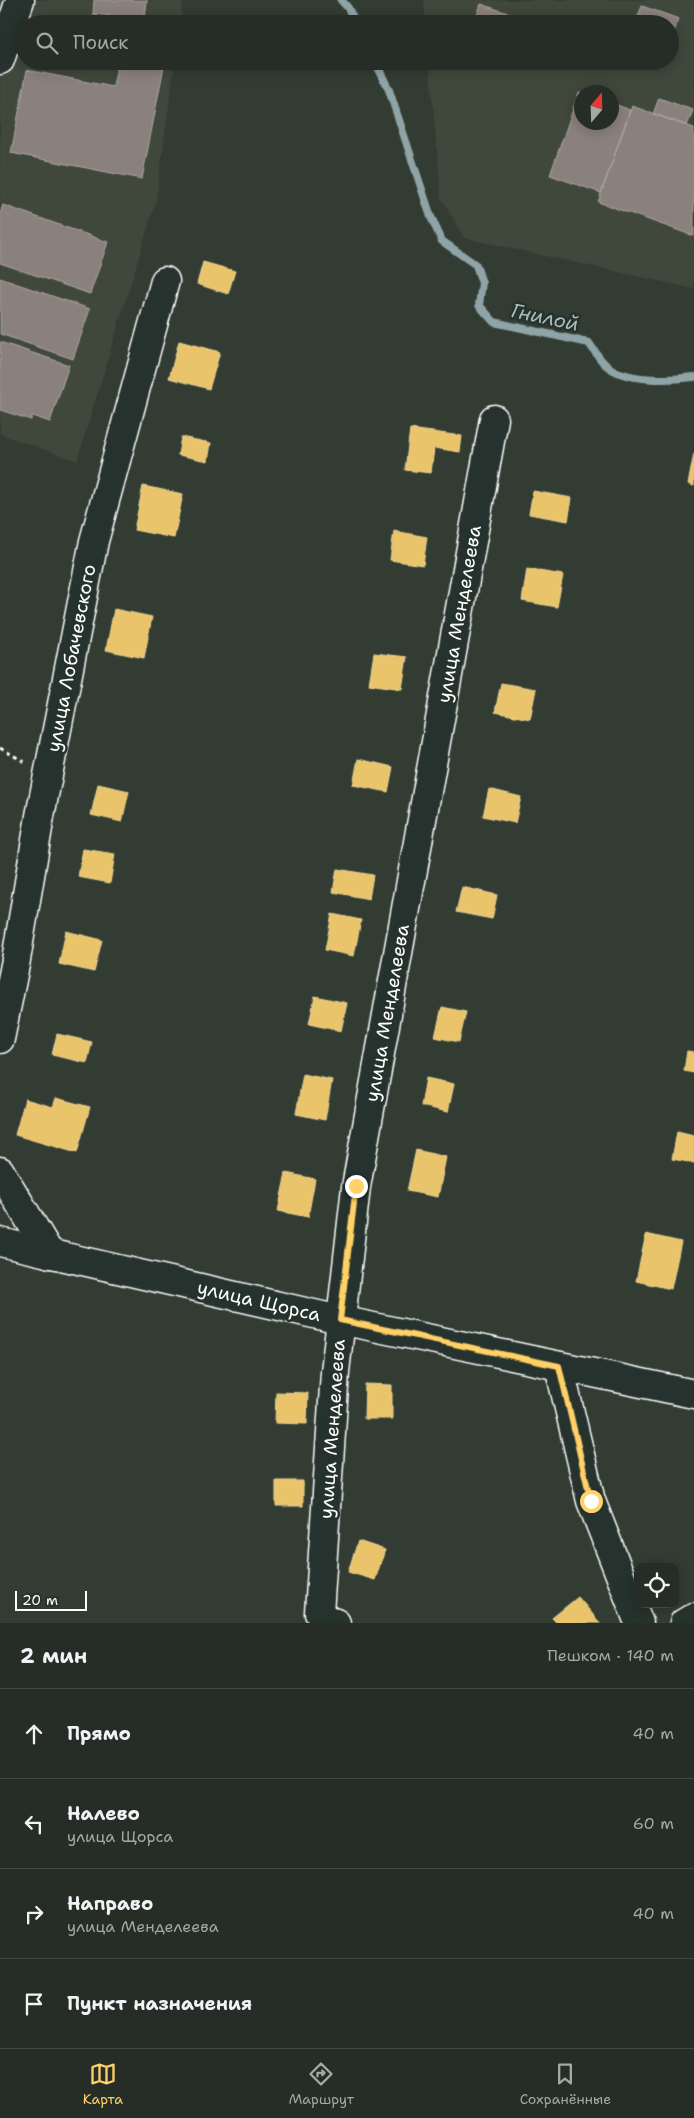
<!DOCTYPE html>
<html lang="ru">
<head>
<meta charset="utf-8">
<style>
  body { margin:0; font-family:"Shantell Sans",sans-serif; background:#2e352e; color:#f1f3f6 }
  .controls { position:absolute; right:15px; bottom:15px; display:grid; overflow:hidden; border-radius:10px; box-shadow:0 2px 12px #0003 }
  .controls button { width:45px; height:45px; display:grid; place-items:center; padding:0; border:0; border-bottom:1px solid #424943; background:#262d26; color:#f1f3f6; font:25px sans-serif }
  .compass { position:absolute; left:574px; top:85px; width:45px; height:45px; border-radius:50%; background:#262d26; box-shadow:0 2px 12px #0003; rotate:19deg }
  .scale { position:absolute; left:15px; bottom:12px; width:72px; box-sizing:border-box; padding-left:5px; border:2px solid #fff; border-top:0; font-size:14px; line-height:18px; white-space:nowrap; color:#fff; -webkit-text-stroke:4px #26332d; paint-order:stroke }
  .stop { position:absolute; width:15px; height:15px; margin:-11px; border:4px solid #ffd166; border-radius:50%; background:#fff }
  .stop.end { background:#ffd166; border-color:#fff; box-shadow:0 1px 5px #0008 }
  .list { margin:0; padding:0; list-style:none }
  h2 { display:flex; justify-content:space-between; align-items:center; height:65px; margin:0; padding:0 20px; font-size:21px }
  h2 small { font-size:16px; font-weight:400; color:#a4a8a7 }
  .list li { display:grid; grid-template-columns:32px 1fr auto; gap:15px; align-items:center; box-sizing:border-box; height:90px; padding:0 20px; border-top:1px solid #424943 }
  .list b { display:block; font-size:19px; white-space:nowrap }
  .list p { margin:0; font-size:16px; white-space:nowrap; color:#a4a8a7 }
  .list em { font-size:16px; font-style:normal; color:#a4a8a7 }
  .icon { flex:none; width:28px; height:28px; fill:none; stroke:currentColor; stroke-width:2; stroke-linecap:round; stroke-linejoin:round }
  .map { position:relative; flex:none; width:694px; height:1623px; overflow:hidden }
  .search { position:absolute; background:#262d26; box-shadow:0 2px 12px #0003; left:15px; right:15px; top:15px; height:55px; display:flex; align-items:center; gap:12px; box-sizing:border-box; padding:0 18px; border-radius:28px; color:#a4a8a7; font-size:19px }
  .sheet { height:425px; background:#262d26 }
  nav { display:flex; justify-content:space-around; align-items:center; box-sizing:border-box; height:70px; border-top:1px solid #424943; background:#262d26; font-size:14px; color:#a4a8a7 }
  nav a { display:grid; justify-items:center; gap:2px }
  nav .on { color:#ffd166 }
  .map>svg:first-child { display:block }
  .built { fill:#41473b; fill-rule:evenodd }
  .homes { fill:#e9c46a; stroke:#f0d697 }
  .industry { fill:#8a817c; stroke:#ada7a3 }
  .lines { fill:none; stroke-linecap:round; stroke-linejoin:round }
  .stream { stroke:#8fa4a6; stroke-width:8 }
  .minor-casing { stroke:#fff; stroke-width:31 }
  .major-casing { stroke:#fff; stroke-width:31 }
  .path { stroke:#fff; stroke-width:3; stroke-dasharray:4 4; stroke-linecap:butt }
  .minor { stroke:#26332d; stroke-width:28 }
  .major { stroke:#26332d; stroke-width:28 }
  .route { stroke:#ffd166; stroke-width:6 }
  .labels { text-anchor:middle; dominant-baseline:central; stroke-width:5; stroke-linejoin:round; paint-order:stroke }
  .street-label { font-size:19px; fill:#fff; stroke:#26332d }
  .water-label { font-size:20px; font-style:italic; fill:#abbbbc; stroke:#26332d }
</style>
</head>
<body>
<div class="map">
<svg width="694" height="1623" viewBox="0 0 694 1623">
  <rect width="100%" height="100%" fill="#323c33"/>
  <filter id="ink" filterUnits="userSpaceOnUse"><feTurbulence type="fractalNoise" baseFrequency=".02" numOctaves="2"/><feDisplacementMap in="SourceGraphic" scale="10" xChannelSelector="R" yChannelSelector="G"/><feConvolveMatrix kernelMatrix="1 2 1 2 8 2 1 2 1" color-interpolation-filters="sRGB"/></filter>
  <g filter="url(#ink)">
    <!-- built -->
    <path class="built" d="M0,0H183L180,24H24V61H175L156,201L77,461L0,434Z
      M424,0H694V289L464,238L441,197L429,61H670V24H426ZM582,92H612V122H582Z"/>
    <!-- homes -->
    <path class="homes" d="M203,262L235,271L228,294L197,284Z
      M179,341L220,352L209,389L169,378Z
      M410,429L462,436L460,452L434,448L431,473L405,470Z
      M181,437L211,443L208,461L178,455Z
      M694,454V486L688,484Z
      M143,486L183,494L174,538L134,530Z
      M533,491L572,498L568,521L529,514Z
      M394,531L427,537L423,565L390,560Z
      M527,569L563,575L557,607L522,601Z
      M114,609L152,617L144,658L106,650Z
      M374,653L407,657L402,689L369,684Z
      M501,683L536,689L530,719L495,712Z
      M358,759L393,767L388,792L353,785Z
      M98,784L129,791L122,822L91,815Z
      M489,789L521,797L515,823L483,816Z
      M83,849L115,854L110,883L78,877Z
      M337,869L373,875L369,899L333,892Z
      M462,887L497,895L492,919L456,912Z
      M332,914L361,920L354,956L325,950Z
      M66,931L102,940L94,972L59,964Z
      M315,996L347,1003L341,1031L309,1024Z
      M442,1007L466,1012L459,1042L435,1037Z
      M57,1034L92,1042L87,1063L52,1055Z
      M687,1051L694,1052V1073L684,1071Z
      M303,1074L332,1080L325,1120L296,1114Z
      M426,1078L454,1084L448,1112L421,1106Z
      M56,1098L90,1107L77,1153L15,1135L25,1099L53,1107Z
      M677,1132L694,1136V1163L672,1159Z
      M416,1150L446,1157L438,1197L407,1191Z
      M286,1173L315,1179L308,1217L278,1211Z
      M646,1234L681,1242L671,1289L636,1281Z
      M365,1384L392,1385V1419H364Z
      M276,1392L308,1393L307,1424L275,1423Z
      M276,1481H303V1506H276Z
      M358,1541L385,1550L375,1580L348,1572Z
      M578,1597L600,1623H557L552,1618Z"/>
    <!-- industry -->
    <path class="industry" d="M94,0H147L145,19L93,14Z
      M481,4L523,18L521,24H474Z
      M642,6L679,19L670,42V24H635Z
      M118,61H165L142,179L11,153L27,70L113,87Z
      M579,92L582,93V122H612V103L630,110L601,193L550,175Z
      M659,98L693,110L687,126L653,114Z
      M632,106L694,128V236L598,202Z
      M3,205L108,242L90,294L0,263V214Z
      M0,278L90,309L73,359L0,334Z
      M0,342L69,365L50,422L32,416L31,420L0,410Z"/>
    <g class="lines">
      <!-- stream -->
      <path class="stream" d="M341,0L348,8L356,24
        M375,61L389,90L431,217L442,241L476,265L482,283L479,305L494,322L589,343C594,350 599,359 606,365C625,382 670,380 694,377"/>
      <defs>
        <path id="minor" d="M0,60L20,0
          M0,1039L16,960L40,816L94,541L165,281
          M0,1171L50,1254
          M559,1366L591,1501L639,1623
          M336,1623L330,1621L319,1613L335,1372L356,1187L494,419
          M684,1623L694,1617"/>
        <path id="major" d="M0,1242L340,1320L694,1394"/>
      </defs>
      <!-- minor casing -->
      <use href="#minor" class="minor-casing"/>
      <!-- major casing -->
      <use href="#major" class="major-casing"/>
      <!-- path -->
      <path class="path" d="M0,748L25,762"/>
      <!-- minor -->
      <use href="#minor" class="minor"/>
      <!-- major -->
      <use href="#major" class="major"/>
    </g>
  </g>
  <g class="lines" filter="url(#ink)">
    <!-- route -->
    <path class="route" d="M356,1186L340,1320L559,1366L591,1501"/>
  </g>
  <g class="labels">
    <!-- street labels -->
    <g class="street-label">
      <text transform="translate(459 614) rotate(-80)">улица Менделеева</text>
      <text transform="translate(71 658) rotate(-79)">улица Лобачевского</text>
      <text transform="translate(387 1013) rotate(-80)">улица Менделеева</text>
      <text transform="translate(259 1301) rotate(13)">улица Щорса</text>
      <text transform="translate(332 1429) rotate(-86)">улица Менделеева</text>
    </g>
    <!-- water labels -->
    <g class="water-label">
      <text transform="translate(545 317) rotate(12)">Гнилой</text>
    </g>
  </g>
</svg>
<div class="controls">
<button><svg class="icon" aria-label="locate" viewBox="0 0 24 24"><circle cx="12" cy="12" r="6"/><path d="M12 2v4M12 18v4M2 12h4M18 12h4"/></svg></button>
</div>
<svg class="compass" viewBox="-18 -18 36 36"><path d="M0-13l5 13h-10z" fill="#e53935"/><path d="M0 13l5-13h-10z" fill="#a4a8a7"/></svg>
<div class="scale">20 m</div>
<div class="stop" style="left:591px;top:1501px"></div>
<div class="stop end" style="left:356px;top:1186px"></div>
<div class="search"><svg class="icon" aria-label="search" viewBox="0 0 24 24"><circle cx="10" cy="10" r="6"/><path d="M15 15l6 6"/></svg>Поиск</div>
</div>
<section class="sheet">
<h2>2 мин<small>Пешком · 140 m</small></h2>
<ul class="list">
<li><svg class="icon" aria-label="ahead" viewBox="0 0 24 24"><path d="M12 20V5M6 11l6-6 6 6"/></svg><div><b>Прямо</b></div><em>40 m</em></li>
<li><svg class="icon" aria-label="left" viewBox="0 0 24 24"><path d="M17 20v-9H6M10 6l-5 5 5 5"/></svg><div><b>Налево</b><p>улица Щорса</p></div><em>60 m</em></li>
<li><svg class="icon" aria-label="right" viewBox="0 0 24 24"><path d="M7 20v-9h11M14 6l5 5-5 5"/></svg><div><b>Направо</b><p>улица Менделеева</p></div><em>40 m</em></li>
<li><svg class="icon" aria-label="arrive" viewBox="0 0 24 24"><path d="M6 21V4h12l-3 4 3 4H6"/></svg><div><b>Пункт назначения</b></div></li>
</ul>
</section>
<nav>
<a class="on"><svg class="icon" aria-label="map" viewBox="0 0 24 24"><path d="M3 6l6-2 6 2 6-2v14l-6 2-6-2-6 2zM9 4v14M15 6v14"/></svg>Карта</a>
<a><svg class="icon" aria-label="directions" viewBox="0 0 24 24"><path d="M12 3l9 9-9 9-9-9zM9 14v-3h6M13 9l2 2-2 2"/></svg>Маршрут</a>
<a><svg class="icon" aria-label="saved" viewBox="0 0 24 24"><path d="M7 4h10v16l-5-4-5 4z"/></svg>Сохранённые</a>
</nav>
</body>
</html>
